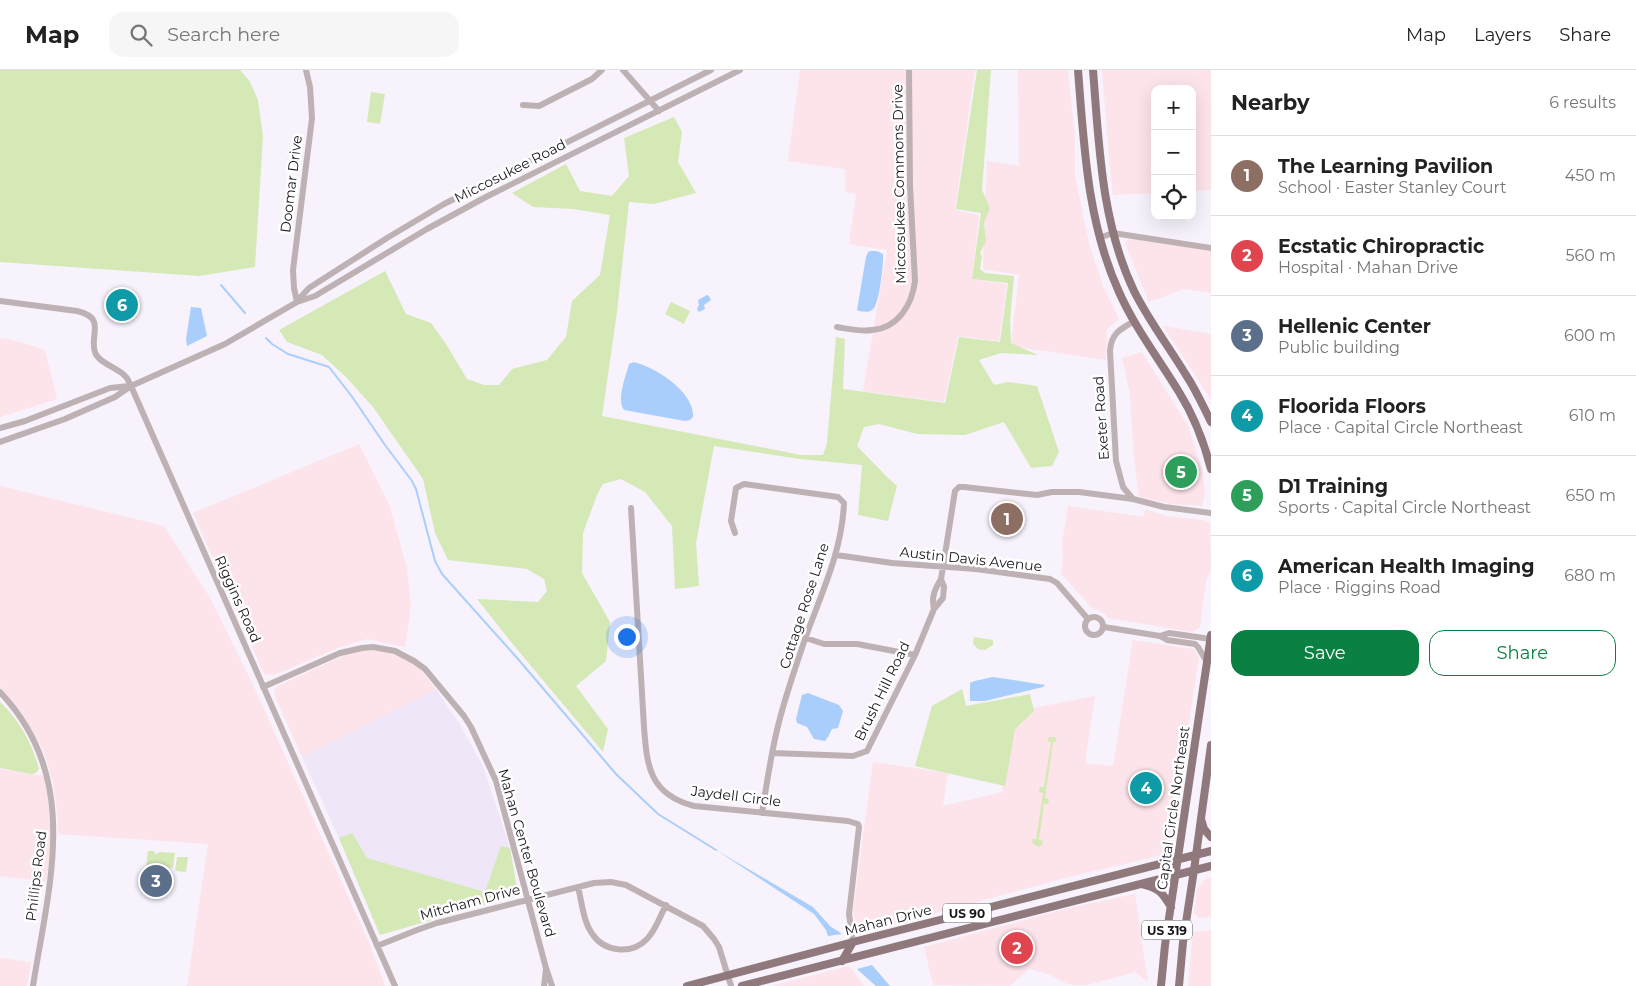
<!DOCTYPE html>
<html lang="en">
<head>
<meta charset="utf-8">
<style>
  body { margin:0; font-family:Montserrat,sans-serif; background:#f6f6f6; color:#222 }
  .controls { position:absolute; right:15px; top:15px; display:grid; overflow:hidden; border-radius:10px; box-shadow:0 5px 20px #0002 }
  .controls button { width:45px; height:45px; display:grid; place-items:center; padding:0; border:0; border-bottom:1px solid #e0e0e0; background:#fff; color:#222; font:25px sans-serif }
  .you { position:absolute; left:626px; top:566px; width:18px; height:18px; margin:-12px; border:4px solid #fff; border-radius:50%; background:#1a73e8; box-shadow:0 0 0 8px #1a73e833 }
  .badge { display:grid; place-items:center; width:32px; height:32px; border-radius:50%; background:#0b8043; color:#fff; font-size:16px; font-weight:700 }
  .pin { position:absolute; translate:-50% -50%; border:2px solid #fff; box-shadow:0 1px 5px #0006 }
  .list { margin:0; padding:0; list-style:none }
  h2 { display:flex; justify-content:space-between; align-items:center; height:65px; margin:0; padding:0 20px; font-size:21px }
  h2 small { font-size:16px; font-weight:400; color:#767676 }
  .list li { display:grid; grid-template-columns:32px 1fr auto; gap:15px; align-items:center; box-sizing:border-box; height:80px; padding:0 20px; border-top:1px solid #e0e0e0 }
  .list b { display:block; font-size:19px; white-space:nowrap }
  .list p { margin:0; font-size:16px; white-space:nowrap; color:#767676 }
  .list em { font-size:16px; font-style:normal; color:#767676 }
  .actions { display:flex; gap:10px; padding:15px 20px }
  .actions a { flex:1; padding:11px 0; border:1px solid #0b8043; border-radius:15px; text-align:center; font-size:18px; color:#0b8043 }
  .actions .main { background:#0b8043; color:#fff }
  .icon { flex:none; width:28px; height:28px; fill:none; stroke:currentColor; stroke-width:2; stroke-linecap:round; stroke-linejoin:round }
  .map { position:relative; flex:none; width:1211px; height:916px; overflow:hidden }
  header { display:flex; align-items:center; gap:30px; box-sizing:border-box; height:70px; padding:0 25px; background:#fff; border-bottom:1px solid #e0e0e0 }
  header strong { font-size:24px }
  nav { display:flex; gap:28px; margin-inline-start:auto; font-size:18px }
  .search { width:350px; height:45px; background:#f6f6f6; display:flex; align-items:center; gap:12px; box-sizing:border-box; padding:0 18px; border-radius:15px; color:#767676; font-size:19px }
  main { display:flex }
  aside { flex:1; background:#fff }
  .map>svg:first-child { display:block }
  .commercial { fill:#fde3ea }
  .built { fill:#efe6f8 }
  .green { fill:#d4e9b6 }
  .water { fill:#aacefc }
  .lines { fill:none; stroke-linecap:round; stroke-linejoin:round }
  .stream { stroke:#aacefc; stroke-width:2 }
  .minor { stroke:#beb1b3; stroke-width:6 }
  .major { stroke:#90797d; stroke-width:8 }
  .labels { text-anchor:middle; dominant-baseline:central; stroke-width:5; stroke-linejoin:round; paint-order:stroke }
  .shield { fill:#fff; stroke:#5f5c62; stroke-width:1 }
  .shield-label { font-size:12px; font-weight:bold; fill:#1a161e }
  .street-label { font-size:14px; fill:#1a161e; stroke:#fff }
</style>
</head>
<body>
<header>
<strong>Map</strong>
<div class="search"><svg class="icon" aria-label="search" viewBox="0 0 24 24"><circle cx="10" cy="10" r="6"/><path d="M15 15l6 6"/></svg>Search here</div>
<nav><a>Map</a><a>Layers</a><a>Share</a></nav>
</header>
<main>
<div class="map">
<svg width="1211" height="916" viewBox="0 0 1211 916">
  <rect width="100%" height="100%" fill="#f7f2fc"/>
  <!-- commercial -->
  <path class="commercial" d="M800,0H975L955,140L979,145L972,209L1007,214L999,271L958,266L944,332L863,321L887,180L849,174L856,124L846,122L845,99L788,91Z
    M1018,0H1068L1075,67V104L1083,146L1090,177L1103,216L1119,249L1107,259L1106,290L1011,276L1019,205L983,199L987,91L1019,96Z
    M1102,0H1211V120L1192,121V19H1155V123L1113,125L1110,97Z
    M1134,169L1211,181V223L1184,219L1149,232L1125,173L1128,170Z
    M1163,256L1211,264V330L1207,323Z
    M0,268L13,270L45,280L57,329L0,347Z
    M1142,282L1188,356L1202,399L1205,422L1202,436L1173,434L1139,427L1134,388L1130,324L1122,288Z
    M359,374L390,437L407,498L411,536L405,577L367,569L340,577L274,605L264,604L193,443Z
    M0,416L164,456L210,528L253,615L370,875L385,916H187L208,774L58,764V750L53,711L43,680L22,643L0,617Z
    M1068,436L1144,447L1145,439L1167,446L1203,450L1210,453L1211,499L1206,511L1200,557L1192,562L1108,548L1105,544L1091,537L1061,503L1063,489L1062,473Z
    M1133,570L1194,579L1199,588L1170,775L1167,781L1162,785L1069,807L865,862L858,863L853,841L873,692L948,703L943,736L1002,722L1014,642L1095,626L1085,693L1113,696Z
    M379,580L394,584L407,589L420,599L436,619L302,687L274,624L275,619L282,614L354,581Z
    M0,699L44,706L51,751L49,793L46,812L0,806Z
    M1211,807V846L1203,848L1198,847L1194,843L1197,819L1205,809Z
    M1135,824L1148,912L1135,902L1087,915H1073L1065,913L1048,904L1029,899L1010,916L933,915L924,877L1069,838Z
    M1211,860V916H1188L1193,862Z
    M0,888L31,892L27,916H0Z
    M849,896L864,916H772L774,915Z"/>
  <!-- built -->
  <path class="built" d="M436,619L459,653L483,696L510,778L518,825L380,865L339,768L302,687Z"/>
  <!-- green -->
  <path class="green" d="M0,0H240L250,12L258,30L263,66L255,197L199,206L0,192Z
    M977,0H991L982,120L990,138L984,153L986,171L980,183L982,186L980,199L985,203L1014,206L1010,251L1011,273L1038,285L1001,283L979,290L994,315L1008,312L1037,316L1059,382L1052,396L1031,398L1004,352L965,365L917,364L879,354L864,357L857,376L886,406L897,416L888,451L858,445L862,395L800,389L714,376L696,473L699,516L675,519L672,456L645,422L621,409L603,414L597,425L583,463L582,503L610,552L606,591L576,616L608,659L603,682L516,578L477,529L538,532L547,521L544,509L527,499L448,490L435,463L423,409L373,337L346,307L322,285L287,272L279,260L385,201L406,244L431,253L446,274L467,309L484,315H499L512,299L547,290L566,267L572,231L600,205L610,145L573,139L533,137L512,123L566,94L580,121L612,126L629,106L624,68L674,47L682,62L678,92L696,123L654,134L629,132L617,242L602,346L801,385H823L827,373L836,267L845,269L843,319L945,333L959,267L1000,272L1008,213L972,209L981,143L956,139Z
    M371,22L385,24L380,54L367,52Z
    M671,232L690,241L684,254L665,244Z
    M974,567L993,570V575L985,580L978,579L973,574Z
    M962,619L966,636L1030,624L1034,641L1015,659L1005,716L915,696L932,636Z
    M0,632C18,648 33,675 39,699L36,703L31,704L0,698Z
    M1049,667H1055L1057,672H1053L1045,728L1049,729L1048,734L1044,733L1039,770L1043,771L1042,775L1039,777L1033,774L1032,769H1036L1043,723L1039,722L1040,717H1044L1051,672L1047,671Z
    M352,763L367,788L485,822L501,776L510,778L518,825L380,865L339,768Z
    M148,781H154L155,784L160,782L175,783L173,798L164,797L163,801L146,799Z
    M177,787H188L186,802L175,801Z"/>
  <!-- water -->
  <path class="water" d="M870,181H877L883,184C884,192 879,233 874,238C870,243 865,242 859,241L857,240L866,187L868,182Z
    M707,225L709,226L711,230L704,235L705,239L699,242L697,239L699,235L698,230Z
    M191,237L201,238L207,266L187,276L186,269Z
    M634,292C655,297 695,322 693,347L690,350L685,351L624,340C616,329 626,306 629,294Z
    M992,607H993L1045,615L1043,617L985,631H970V613C975,610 986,609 992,607Z
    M808,623L839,635L843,641L838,658L832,659L828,667L825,671L814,669L807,657L797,653L796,649L802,625Z
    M716,780L813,837L830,856L842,864L828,866L826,860L814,844Z
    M872,895L890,916H876L857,899Z"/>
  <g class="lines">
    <!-- stream -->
    <path class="stream" d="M221,215L245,243
      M266,268L272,274L288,284L329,297L353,328L385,375L412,411L416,419L435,491L442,504L518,589L616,704L658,744L716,780"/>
    <!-- minor -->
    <path class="minor" d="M623,0L659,41
      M523,35L539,36L592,9L602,0
      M1099,168L1113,163L1211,178
      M0,231L77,241C107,248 89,265 95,282C97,292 118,298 125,306C128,308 129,313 131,316L395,916
      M297,231L309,218L387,168L444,134L711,0
      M297,232L294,218L293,200L312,48L310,17L306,0
      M837,257C849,259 861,262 872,260C898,258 912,235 915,211L910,115L909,0
      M0,358L25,351L110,318L130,316
      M0,372L65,349L115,327L131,316L225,274L297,232L315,226L427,159L484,128L740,0
      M1133,429L1123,417L1116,391L1110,281C1111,264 1120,259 1133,252
      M631,438L644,657C647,696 649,724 694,736L848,751L858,754L859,757L849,844L853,872
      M735,463L731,451L736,418L744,414L838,427L844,433C842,482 821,524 805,569C796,596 786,624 779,652C771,682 767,713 762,743
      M836,485L892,493L976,499L1050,509L1057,513L1088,549
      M934,539C931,527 935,519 941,509
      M1085 556a9 9 0 1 1 18 0a9 9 0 1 1-18 0Z
      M1104,557L1160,566L1167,570L1195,574L1198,577L1207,592
      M1160,566L1169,563L1211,569
      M806,568L824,574H857L915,585
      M263,617L340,583L362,578L373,577L395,581L414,591L425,599L464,646L471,657L496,711L546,898L552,916
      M0,622C82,708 49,814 33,916
      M772,683L853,686L867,681L915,585L934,539L943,528L944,517L941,509L943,497L955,421L959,417H964L1037,425L1052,422H1079L1133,429L1164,437L1211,443
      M578,817C582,832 583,852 593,865C605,882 632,885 647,869C656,860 660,846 666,835
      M377,876L417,860L437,853L594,813L611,812L626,815L703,856L714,869L719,877L731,916
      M544,916L546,899"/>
    <!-- major -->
    <path class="major" d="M1078,0C1084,75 1087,152 1119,222C1135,258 1159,289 1179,322C1194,346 1204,372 1211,399
      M1093,0C1099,74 1101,152 1134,221C1149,251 1169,277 1186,305C1196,320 1203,336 1211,352
      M1201,749L1204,759L1211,767
      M1142,814C1159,818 1162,822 1171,837
      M842,891L853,872
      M687,916L853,872L1211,781
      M742,916L1211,796
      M1161,916L1165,875L1211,565
      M1179,916L1183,872L1194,800L1211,675"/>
  </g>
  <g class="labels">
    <!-- shield labels -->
    <g class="shield">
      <rect x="943" y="833.5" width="48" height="19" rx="4"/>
      <rect x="1142" y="850.5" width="50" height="19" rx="4"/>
    </g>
    <g class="shield-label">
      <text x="967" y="843">US 90</text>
      <text x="1167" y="860">US 319</text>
    </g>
    <!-- street labels -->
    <g class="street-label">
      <text transform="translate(510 101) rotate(-27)">Miccosukee Road</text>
      <text transform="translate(291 114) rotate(-83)">Doomar Drive</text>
      <text transform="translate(899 114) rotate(-91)">Miccosukee Commons Drive</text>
      <text transform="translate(1101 348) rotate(-94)">Exeter Road</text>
      <text transform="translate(971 489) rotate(6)">Austin Davis Avenue</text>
      <text transform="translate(238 529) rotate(66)">Riggins Road</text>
      <text transform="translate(804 536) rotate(-72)">Cottage Rose Lane</text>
      <text transform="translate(882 621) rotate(-64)">Brush Hill Road</text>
      <text transform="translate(736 726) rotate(7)">Jaydell Circle</text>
      <text transform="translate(1173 738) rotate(-82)">Capital Circle Northeast</text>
      <text transform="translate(527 783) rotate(74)">Mahan Center Boulevard</text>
      <text transform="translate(36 806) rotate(-83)">Phillips Road</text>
      <text transform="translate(470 832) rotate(-15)">Mitcham Drive</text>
      <text transform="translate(888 850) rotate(-14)">Mahan Drive</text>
    </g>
  </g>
</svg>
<div class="controls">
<button>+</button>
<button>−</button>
<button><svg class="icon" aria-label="locate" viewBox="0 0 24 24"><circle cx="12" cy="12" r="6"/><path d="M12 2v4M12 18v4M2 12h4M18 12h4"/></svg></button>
</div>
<div class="you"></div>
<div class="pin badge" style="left:1007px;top:449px;background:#8d6e63">1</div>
<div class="pin badge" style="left:1017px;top:878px;background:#e0444e">2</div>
<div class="pin badge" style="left:156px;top:811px;background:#5c6f8a">3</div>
<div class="pin badge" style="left:1146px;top:718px;background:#0f9aa8">4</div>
<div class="pin badge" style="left:1181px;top:402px;background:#2e9e5b">5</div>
<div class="pin badge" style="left:122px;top:235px;background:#0f9aa8">6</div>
</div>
<aside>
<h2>Nearby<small>6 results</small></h2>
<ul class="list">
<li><span class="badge" style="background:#8d6e63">1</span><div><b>The Learning Pavilion</b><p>School · Easter Stanley Court</p></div><em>450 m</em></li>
<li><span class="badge" style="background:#e0444e">2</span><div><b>Ecstatic Chiropractic</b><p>Hospital · Mahan Drive</p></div><em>560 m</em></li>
<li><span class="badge" style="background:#5c6f8a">3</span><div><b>Hellenic Center</b><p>Public building</p></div><em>600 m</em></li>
<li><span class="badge" style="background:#0f9aa8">4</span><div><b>Floorida Floors</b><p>Place · Capital Circle Northeast</p></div><em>610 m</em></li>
<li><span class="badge" style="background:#2e9e5b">5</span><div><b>D1 Training</b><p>Sports · Capital Circle Northeast</p></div><em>650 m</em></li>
<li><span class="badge" style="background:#0f9aa8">6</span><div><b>American Health Imaging</b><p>Place · Riggins Road</p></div><em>680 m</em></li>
</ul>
<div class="actions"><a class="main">Save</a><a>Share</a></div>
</aside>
</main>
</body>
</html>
